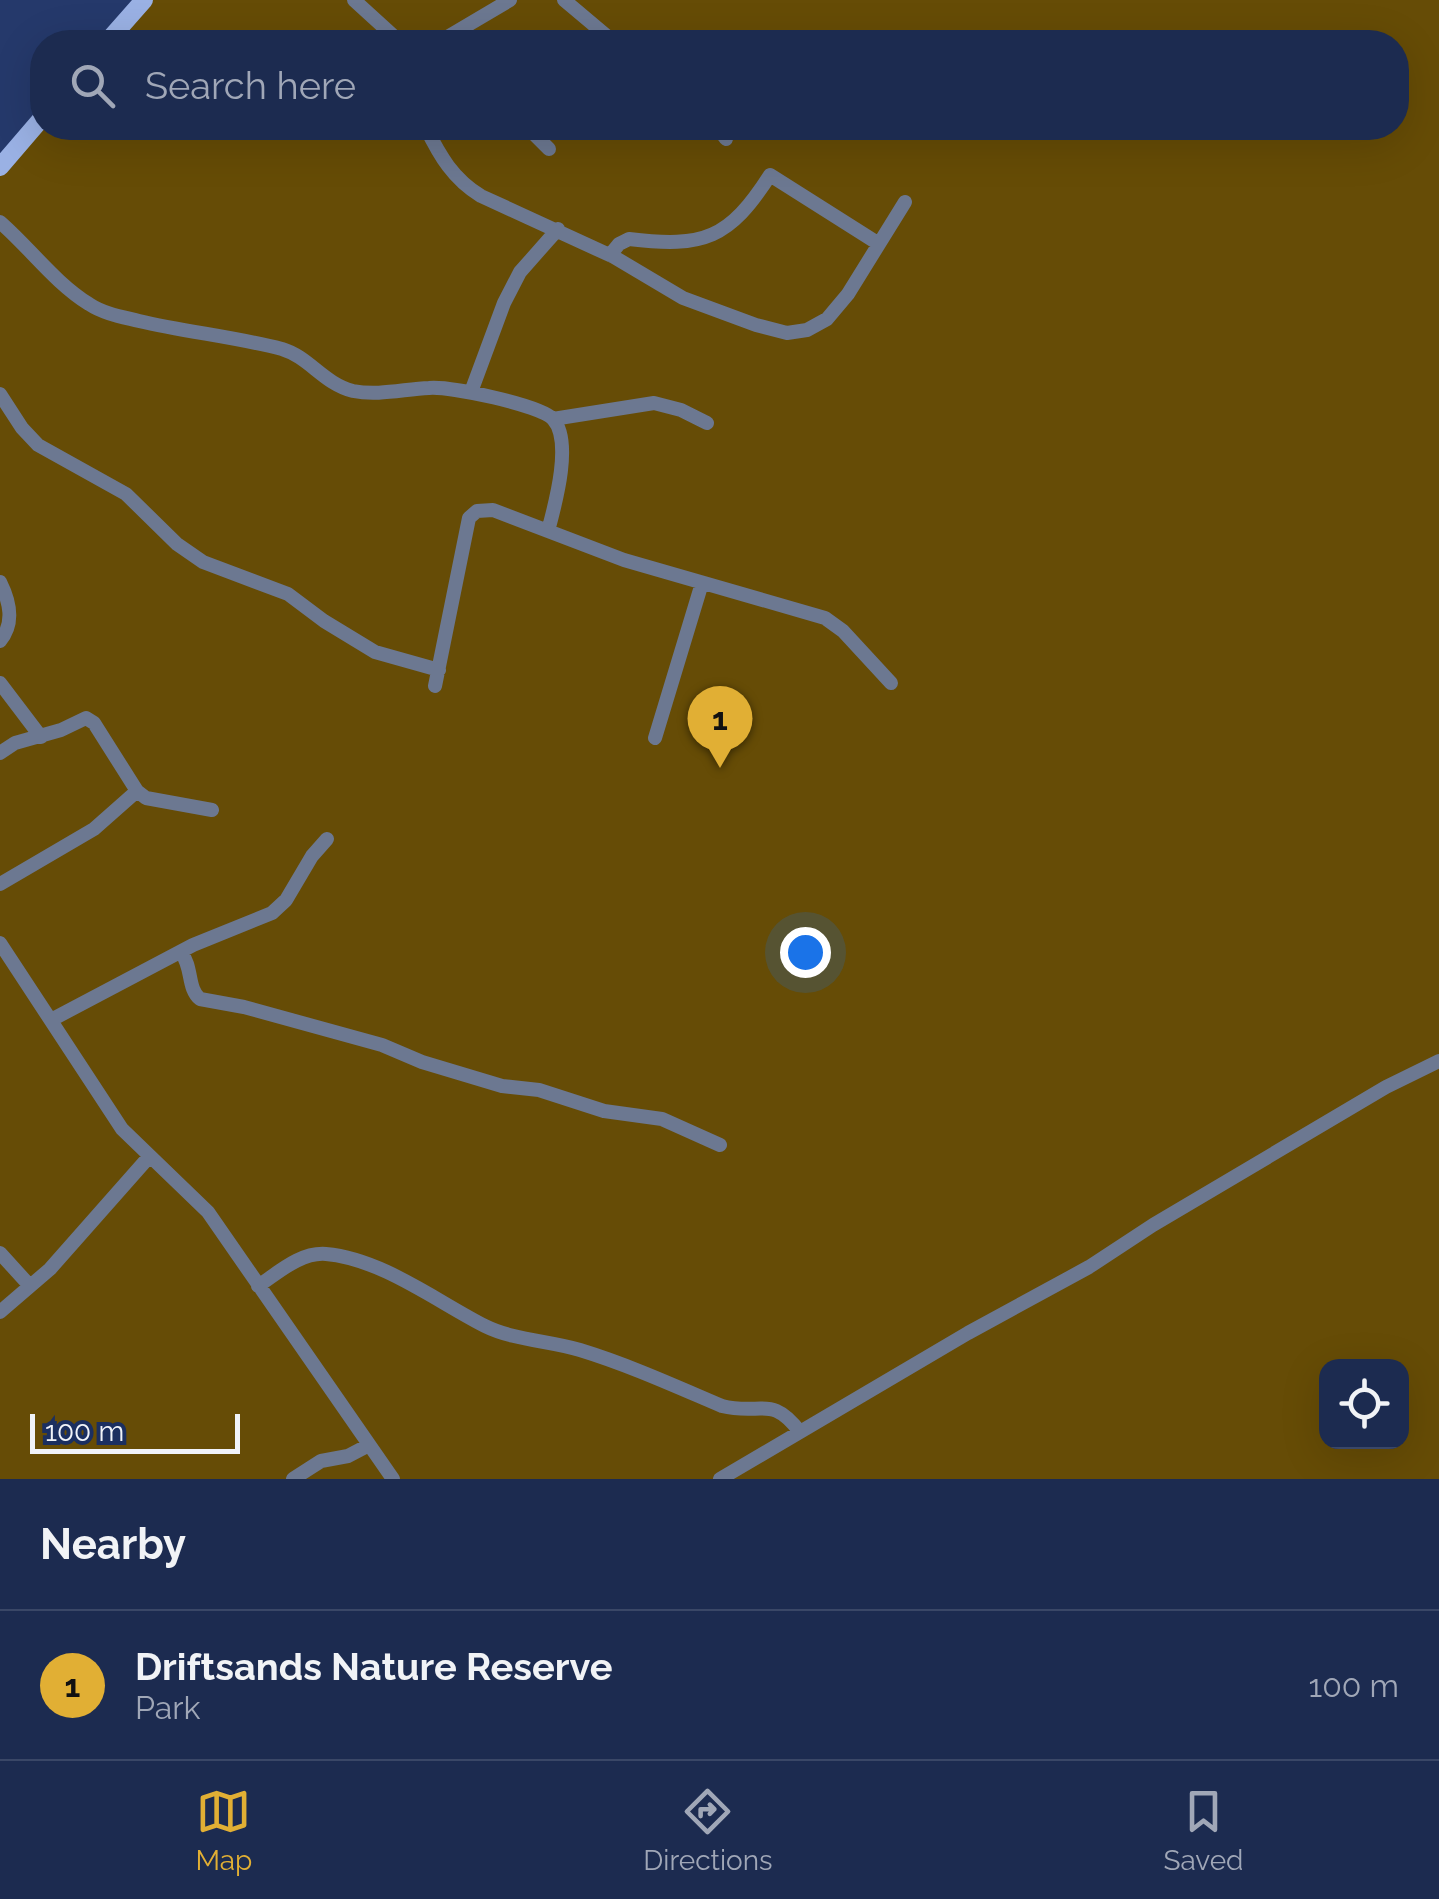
<!DOCTYPE html>
<html lang="en">
<head>
<meta charset="utf-8">
<style>
  body { margin:0; font-family:Raleway,sans-serif; background:#29375a; color:#f1f3f6 }
  .controls { position:absolute; right:30px; bottom:30px; display:grid; overflow:hidden; border-radius:20px; box-shadow:0 10px 40px #0002 }
  .controls button { width:90px; height:90px; display:grid; place-items:center; padding:0; border:0; border-bottom:2px solid #3a4767; background:#1c2b50; color:#f1f3f6; font:50px sans-serif }
  .scale { position:absolute; left:30px; bottom:25px; width:210px; box-sizing:border-box; padding-left:10px; border:5px solid #f0f3f9; border-top:0; font-size:28px; line-height:35px; white-space:nowrap; color:#f0f3f9; -webkit-text-stroke:8px #1b2f60; paint-order:stroke }
  .you { position:absolute; left:805px; top:952px; width:35px; height:35px; margin:-25px; border:8px solid #fff; border-radius:50%; background:#1a73e8; box-shadow:0 0 0 15px #1a73e833 }
  .badge { display:grid; place-items:center; width:65px; height:65px; border-radius:50%; background:#e1af34; color:#111; font-size:32px; font-weight:700 }
  .pin { position:absolute; translate:-50% -82px; filter:drop-shadow(0 2px 5px #0008) }
  .pin::after { content:''; position:absolute; top:52px; width:35px; height:30px; background:inherit; clip-path:polygon(0 0,100% 0,50% 100%) }
  .list { margin:0; padding:0; list-style:none }
  h2 { display:flex; justify-content:space-between; align-items:center; height:130px; margin:0; padding:0 40px; font-size:42px }
  h2 small { font-size:32px; font-weight:400; color:#a0a7b7 }
  .list li { display:grid; grid-template-columns:65px 1fr auto; gap:30px; align-items:center; box-sizing:border-box; height:150px; padding:0 40px; border-top:2px solid #3a4767 }
  .list b { display:block; font-size:38px; white-space:nowrap }
  .list p { margin:0; font-size:32px; white-space:nowrap; color:#a0a7b7 }
  .list em { font-size:32px; font-style:normal; color:#a0a7b7 }
  .icon { flex:none; width:55px; height:55px; fill:none; stroke:currentColor; stroke-width:2; stroke-linecap:round; stroke-linejoin:round }
  .map { position:relative; flex:none; width:1439px; height:1479px; overflow:hidden }
  .search { position:absolute; background:#1c2b50; box-shadow:0 10px 40px #0002; left:30px; right:30px; top:30px; height:110px; display:flex; align-items:center; gap:25px; box-sizing:border-box; padding:0 35px; border-radius:40px; color:#a0a7b7; font-size:38px }
  .sheet { height:280px; background:#1c2b50 }
  nav { display:flex; justify-content:space-around; align-items:center; box-sizing:border-box; height:140px; border-top:2px solid #3a4767; background:#1c2b50; font-size:28px; color:#a0a7b7 }
  nav a { display:grid; justify-items:center; gap:5px }
  nav .on { color:#e1af34 }
  .map>svg:first-child { display:block }
  .green { fill:#664c06; fill-rule:evenodd }
  .lines { fill:none; stroke-linecap:round; stroke-linejoin:round }
  .minor { stroke:#6c7891; stroke-width:14 }
  .major { stroke:#9ab1e4; stroke-width:18 }
</style>
</head>
<body>
<div class="map">
<svg width="1439" height="1479" viewBox="0 0 1439 1479">
  <rect width="100%" height="100%" fill="#25396b"/>
  <!-- green -->
  <path class="green" d="M147,0H1439V1479H0V170L42,128H1396V42H110ZM1326,1366H1402V1442H1326Z"/>
  <g class="lines">
    <!-- minor -->
    <path class="minor" d="M354,0L400,42
      M564,0L614,42
      M439,42L510,0
      M426,128C440,156 453,179 481,196L614,257L683,298L756,325L787,333L807,330L827,319L848,294L905,202
      M528,128L549,149
      M718,128L726,139
      M0,222C30,248 55,283 89,304C104,314 123,317 139,321C186,332 235,337 282,349C309,357 324,384 353,391C379,396 404,389 429,388C450,386 540,405 553,419C573,441 555,505 548,531
      M610,255L619,244L629,239C704,248 729,239 770,175L879,244
      M471,392L504,303L520,272L558,229
      M0,394L22,428L38,445L126,494L177,544L203,562L288,594L324,621L375,652L439,670
      M553,419L654,403L681,410L707,423
      M0,582C10,602 15,623 0,641
      M0,683L41,737
      M435,686L469,518L477,511L493,510L624,560L825,618L843,631L891,683
      M655,738L702,583
      M0,753L15,743L61,730L86,718L94,723L137,791L146,798L212,810
      M0,884L94,829L137,791
      M0,943L122,1129L208,1212L393,1479
      M181,952C193,968 187,988 200,999L244,1007L382,1045L422,1062L502,1086L539,1090L604,1111L662,1119L720,1145
      M51,1020L193,945L272,913L286,900L312,856L327,839
      M0,1253L30,1286
      M258,1286C278,1273 300,1252 326,1254C382,1259 436,1301 485,1326C513,1340 550,1341 580,1350C629,1365 675,1386 722,1406C762,1416 771,1394 800,1432
      M0,1312L50,1269L148,1158
      M293,1479L321,1461L348,1456L369,1445
      M720,1479L968,1333L1089,1267L1153,1225L1386,1087L1439,1061"/>
    <!-- major -->
    <path class="major" d="M107,42L144,0
      M0,167L42,118"/>
  </g>
</svg>
<div class="controls">
<button><svg class="icon" aria-label="locate" viewBox="0 0 24 24"><circle cx="12" cy="12" r="6"/><path d="M12 2v4M12 18v4M2 12h4M18 12h4"/></svg></button>
</div>
<div class="scale">100 m</div>
<div class="you"></div>
<div class="pin badge" style="left:720px;top:768px">1</div>
<div class="search"><svg class="icon" aria-label="search" viewBox="0 0 24 24"><circle cx="10" cy="10" r="6"/><path d="M15 15l6 6"/></svg>Search here</div>
</div>
<section class="sheet">
<h2>Nearby<small></small></h2>
<ul class="list">
<li><span class="badge">1</span><div><b>Driftsands Nature Reserve</b><p>Park</p></div><em>100 m</em></li>
</ul>
</section>
<nav>
<a class="on"><svg class="icon" aria-label="map" viewBox="0 0 24 24"><path d="M3 6l6-2 6 2 6-2v14l-6 2-6-2-6 2zM9 4v14M15 6v14"/></svg>Map</a>
<a><svg class="icon" aria-label="directions" viewBox="0 0 24 24"><path d="M12 3l9 9-9 9-9-9zM9 14v-3h6M13 9l2 2-2 2"/></svg>Directions</a>
<a><svg class="icon" aria-label="saved" viewBox="0 0 24 24"><path d="M7 4h10v16l-5-4-5 4z"/></svg>Saved</a>
</nav>
</body>
</html>
